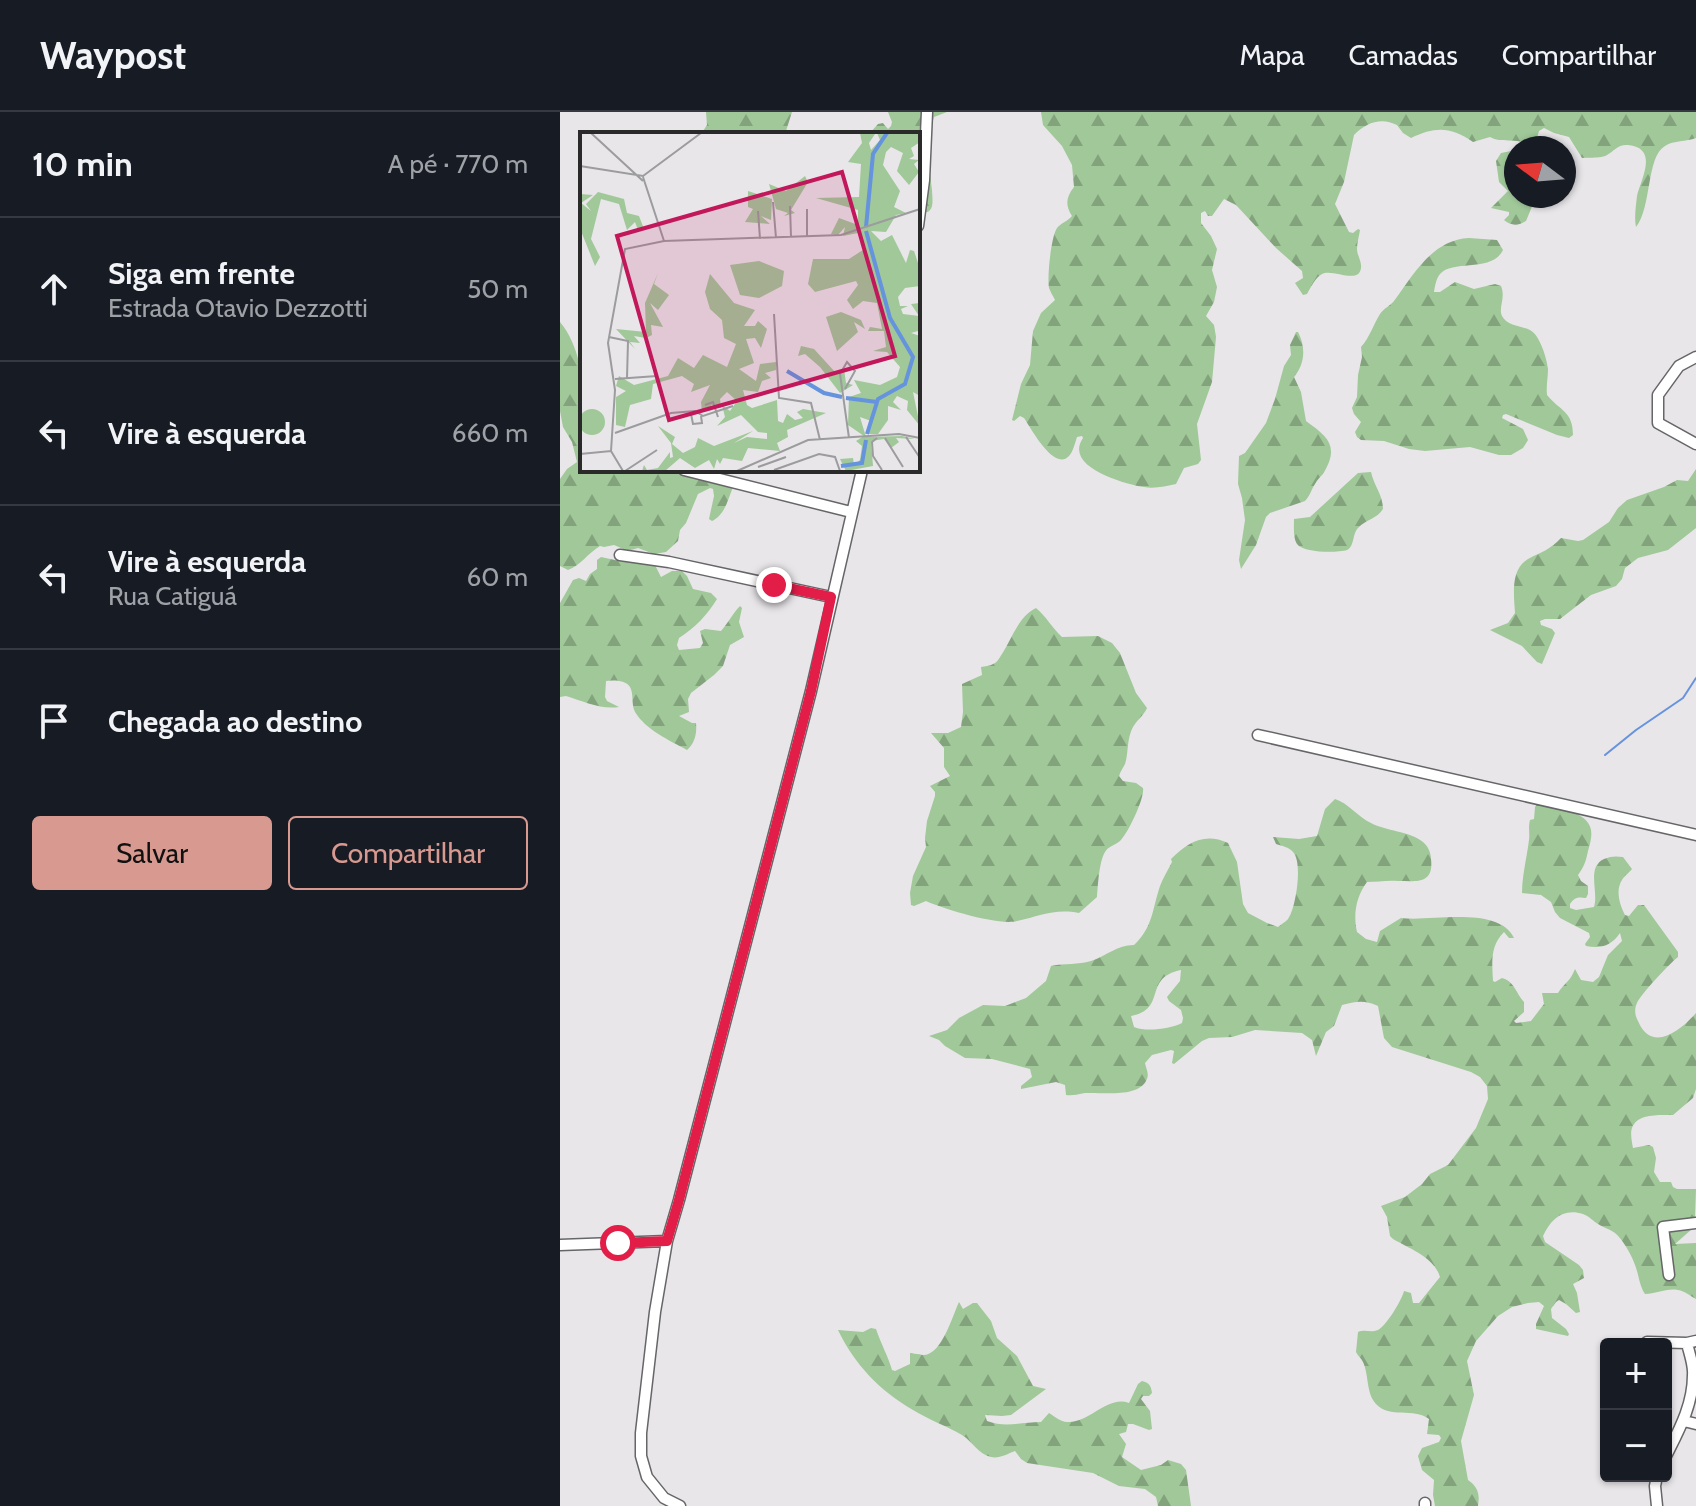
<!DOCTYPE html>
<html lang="pt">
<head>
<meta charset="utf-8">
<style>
  body { margin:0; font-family:Cabin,sans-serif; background:#242831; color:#f1f3f6 }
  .controls { position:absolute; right:24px; bottom:24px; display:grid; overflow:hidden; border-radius:8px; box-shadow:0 2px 6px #0004 }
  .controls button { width:72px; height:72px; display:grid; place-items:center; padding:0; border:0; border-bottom:2px solid #363941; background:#171b24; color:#f1f3f6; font:40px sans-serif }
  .compass { position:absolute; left:944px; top:24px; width:72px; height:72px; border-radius:50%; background:#171b24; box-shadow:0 2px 6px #0004; rotate:286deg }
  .stop { position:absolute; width:24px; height:24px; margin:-18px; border:6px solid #e11d48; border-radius:50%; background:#fff }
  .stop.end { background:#e11d48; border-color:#fff; box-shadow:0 2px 8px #0008 }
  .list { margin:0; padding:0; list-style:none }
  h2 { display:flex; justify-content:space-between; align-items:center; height:104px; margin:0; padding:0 32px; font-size:34px }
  h2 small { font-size:26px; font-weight:400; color:#9ea1a6 }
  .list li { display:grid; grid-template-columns:52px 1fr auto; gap:24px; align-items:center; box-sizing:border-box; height:144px; padding:0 32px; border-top:2px solid #363941 }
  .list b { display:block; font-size:30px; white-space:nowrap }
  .list p { margin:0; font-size:26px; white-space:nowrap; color:#9ea1a6 }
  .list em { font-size:26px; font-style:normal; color:#9ea1a6 }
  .actions { display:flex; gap:16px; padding:24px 32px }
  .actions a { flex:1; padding:18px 0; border:2px solid #d89a90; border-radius:8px; text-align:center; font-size:28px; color:#d89a90 }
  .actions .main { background:#d89a90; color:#111 }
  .icon { flex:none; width:44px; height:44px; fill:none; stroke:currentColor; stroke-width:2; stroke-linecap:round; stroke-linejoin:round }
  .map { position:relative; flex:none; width:1136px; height:1394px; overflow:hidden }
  header { display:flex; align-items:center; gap:48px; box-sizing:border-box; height:112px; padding:0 40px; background:#171b24; border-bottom:2px solid #363941 }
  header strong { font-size:38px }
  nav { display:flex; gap:44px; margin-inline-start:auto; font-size:28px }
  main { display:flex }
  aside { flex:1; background:#171b24 }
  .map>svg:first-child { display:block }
  .forest { fill:url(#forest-firs); fill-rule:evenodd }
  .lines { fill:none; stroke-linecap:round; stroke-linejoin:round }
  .stream { stroke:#6593de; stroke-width:2 }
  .minor-casing { stroke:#666568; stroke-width:13 }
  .minor { stroke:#fff; stroke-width:10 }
  .route { stroke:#e11d48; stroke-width:10 }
  .inset-river { fill:none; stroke:#6593de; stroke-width:4 }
  .inset-road { fill:none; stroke:#9c9b9d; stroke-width:2 }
  .view { fill:#c2185b; fill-opacity:0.15; stroke:#c2185b; stroke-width:4 }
  .inset-edge { fill:none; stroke:#2a2a2b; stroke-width:4 }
</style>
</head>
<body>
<header>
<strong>Waypost</strong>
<nav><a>Mapa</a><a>Camadas</a><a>Compartilhar</a></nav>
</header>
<main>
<aside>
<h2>10 min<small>A pé · 770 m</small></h2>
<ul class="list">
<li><svg class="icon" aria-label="ahead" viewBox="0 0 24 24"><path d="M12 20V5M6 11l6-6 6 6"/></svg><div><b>Siga em frente</b><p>Estrada Otavio Dezzotti</p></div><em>50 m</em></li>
<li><svg class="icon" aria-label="left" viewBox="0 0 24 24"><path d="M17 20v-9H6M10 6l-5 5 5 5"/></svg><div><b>Vire à esquerda</b></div><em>660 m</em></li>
<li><svg class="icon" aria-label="left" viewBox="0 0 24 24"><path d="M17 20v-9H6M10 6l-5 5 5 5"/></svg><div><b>Vire à esquerda</b><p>Rua Catiguá</p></div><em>60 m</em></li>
<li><svg class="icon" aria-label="arrive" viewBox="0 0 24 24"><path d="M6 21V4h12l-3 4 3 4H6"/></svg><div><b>Chegada ao destino</b></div></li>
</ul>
<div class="actions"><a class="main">Salvar</a><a>Compartilhar</a></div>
</aside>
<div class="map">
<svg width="1136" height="1394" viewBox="0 0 1136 1394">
  <defs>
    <pattern id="forest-firs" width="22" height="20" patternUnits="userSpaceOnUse" patternTransform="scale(2)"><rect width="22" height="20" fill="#a0c899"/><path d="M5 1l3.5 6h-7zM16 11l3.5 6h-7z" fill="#83a37d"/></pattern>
  </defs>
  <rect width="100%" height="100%" fill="#e8e6e9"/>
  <!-- forest -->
  <path class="forest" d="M146,0H232L226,19L223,22H141L147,13Z
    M328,0H387L374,5C366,28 369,55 372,78C372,83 374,94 370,98C369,100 366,100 364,101L358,95V22H309L318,12L323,11L328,17L331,14L332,10Z
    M481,0H1136V26C1126,30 1114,28 1105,34C1086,45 1092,95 1076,115C1074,106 1076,93 1077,84C1080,69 1100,36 1068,33C1058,32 1054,39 1047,43C1040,47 1030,45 1022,46L1009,25L994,21L984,16L979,19L977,26L985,36H963L968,33C958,25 942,32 930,25L913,30C891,15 876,14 851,26L843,21L837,13C822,5 806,10 794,23L784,70L775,92L789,120L793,121L798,117L800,118C799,124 797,131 797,137C797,143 802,150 801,156C799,173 772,156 762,162C755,166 751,175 747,182L743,183L735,171L743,166L742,159L716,136L676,93L664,87L652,104H648L645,99L641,101V111L651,124L657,137L652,158L657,175L654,190L646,204L654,213L656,225L652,270L637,312L641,348L638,352L624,356L616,372C606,374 595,377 584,375C565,372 503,355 523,326L522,324L517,325C515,331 513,340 509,344C494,360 471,316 464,306L460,304L454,309L452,308L461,272L470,253L473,219L481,201L495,188C493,184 490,179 489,176C487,165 491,125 497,116C501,111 508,109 512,104C505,93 506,85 514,75L512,53L502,34L483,13Z
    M956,38V84H981L973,92L966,109C958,114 951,114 944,108L949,103V100L931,96L948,79L939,70L936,49L941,41Z
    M909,126L937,128L943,138C932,161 893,147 880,162C876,167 875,174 874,180H880L895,170L914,177L935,172L941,174C946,186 938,196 942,204C947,214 962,214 970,218C980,223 987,247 988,257C988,266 986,274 987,283C1000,299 1013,299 1013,323L1009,326L997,323L946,302L943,303L942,306L963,317L968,328L963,336L951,343H939L910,335L865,339L849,337L824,329L801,328L797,325L795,320L801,310L794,302L792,296L797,285L798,263L802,245L801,235C810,225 813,213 820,202C824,196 830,194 834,189C854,162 872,128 909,126Z
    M0,210C32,249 22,310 22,358H156L157,362L173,375C168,387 165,403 152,409L149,407L154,384L153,377L150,376L138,382L126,411L120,418L118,429L106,440L94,442L78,436L68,439L54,433L44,435L40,434C28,441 20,454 8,458L0,454V367L7,357L17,350L12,330L3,315L0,299Z
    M736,220H738C746,235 745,252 734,265L741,280L746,309C768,325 780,334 763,362C760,365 757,368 755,372C751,378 750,384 745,389L710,401L706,405L696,433L681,457L679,448L685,408L682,386L678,372L679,344L685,341L706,311L715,287L724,254L731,243L730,233Z
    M1136,357V416L1108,438L1078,446L1065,456L1062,467L1056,474L1031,483L1000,507H985L980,509L981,513L992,517L995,521L982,552L977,550L962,534L930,518L948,511L955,501C954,483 950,458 968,447C981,440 990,438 1001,426L1018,429L1023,428L1049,410L1058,396L1067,388L1104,375L1117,368L1128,369Z
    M811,360C814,374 823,383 823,397C817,407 806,407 798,416C792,422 795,434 787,438C777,441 743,441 737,432C733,426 734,414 734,407L750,405L798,361Z
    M41,445L64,450L83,448L95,453L101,465L112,459H122L127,464L133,477L151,481L157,487C148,502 135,516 119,526L117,533L119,538L140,536L143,531L140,519L145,517L161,519C168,511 173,501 180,494L182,496L179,510L184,525L170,533L163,554L154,563L131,581L128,587L129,600L119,604L132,611H136C137,621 135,631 127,638C109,628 86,618 75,600C71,592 74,582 70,575C66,568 53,568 46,569L45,585L47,589L59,595C41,598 23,589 6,584L0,585V491L13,468L19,466L26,469L30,462L37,457V448Z
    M476,496C486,504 492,516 502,525L538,524L552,531L560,541L576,581L587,596C584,603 579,606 575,612C566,624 569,642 565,652C563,656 560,660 559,664L563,669L576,671L583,676C585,686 568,721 561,728C556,733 548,734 545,740C539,750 538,773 537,785L519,801C495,796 480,804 457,809C439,814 384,797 366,789L354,794L351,793L350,781L353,764L366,735L365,726L367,709L375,684V680L370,674L390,664L384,655V636L371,621H388L401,615L403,600L402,572L422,563L421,555C425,554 430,554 433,552C438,550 439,546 442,542C452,526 459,504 476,496Z
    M775,687C788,691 798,705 811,711C826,719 849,719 863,730C868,734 871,741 871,747C874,773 856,769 838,769C828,768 817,770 807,770C796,785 793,802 797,820L806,827L817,830L820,819L841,806C871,810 938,793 954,826H949L944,820C930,834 932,850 933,869L935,870L942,866C954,869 956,881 964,890V900L954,909L956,911L971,909L984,892L982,881H998C1005,870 1010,870 1015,857L1021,868L1033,870L1039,865L1048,843L1062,829L1060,821C1051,834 1041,837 1026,834L1025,832L1030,825L1029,821L1000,806L995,800L991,790L981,783L962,781C962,763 967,745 969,728C970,721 968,716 970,708L974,707L975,695L979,689C992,690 999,692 1010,698C1032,709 1035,716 1028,739C1026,749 1024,755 1018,763L1021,769L1028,774V782L1026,786C1018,785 1015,785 1010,792V796L1016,798L1034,795C1039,780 1026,755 1044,747C1051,744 1056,744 1063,745L1072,757C1069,761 1064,764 1062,768C1055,778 1060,794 1065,803L1069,804L1078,793H1084L1118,840V845C1111,850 1080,883 1077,891C1074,897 1075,904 1078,909C1092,942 1121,918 1136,901V977L1133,986L1113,1003C1100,1003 1077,1001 1072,1016C1070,1021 1072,1031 1073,1036L1089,1033L1093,1035L1096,1046L1094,1060L1100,1070H1111L1113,1075L1117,1077H1136L1135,1105L1132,1117L1115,1132L1136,1131V1187C1130,1184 1125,1179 1118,1178C1106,1176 1096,1182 1085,1182C1079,1173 1079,1163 1075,1153C1072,1144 1065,1132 1059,1125C1054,1118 1046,1117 1038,1112C1033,1109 1029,1104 1023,1102C1003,1096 991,1107 983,1124L985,1130L1019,1153L1023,1158L1024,1166L1013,1172L1017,1181L1020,1200L1016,1201L1006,1192L999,1188L996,1190L991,1197L992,1206L1006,1217L1009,1222L1008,1224L976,1217V1212L984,1194L979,1190L968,1191L952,1195L938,1204L916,1229L907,1249L914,1283L901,1329L908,1368C918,1375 920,1382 918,1394H875L873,1383L874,1368L862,1358L858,1344L862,1336L879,1330L881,1326L879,1323L867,1322L869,1307C853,1295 830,1307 816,1292C806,1281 809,1263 803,1250C801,1246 798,1244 796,1240L798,1220C806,1217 810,1221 818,1218C826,1214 842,1188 844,1179L851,1181L853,1191H859L880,1165C874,1145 850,1137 833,1127L830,1124L827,1105L821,1094L845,1085L862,1072L870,1062L888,1053L916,1016L928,987L927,974L920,965L911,960L832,935L824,926L818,894C805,888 796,889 782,893L774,914L766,920L756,944L752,928L742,921L695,918L672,925L649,926L642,929L614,952L612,951L614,939L611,938L592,943L585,951C586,957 590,962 586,969C577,986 542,980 525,981C518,982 513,984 506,983L505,973L496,970L461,977V974L472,965L470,957L432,947L405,946L385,934L379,928L369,924L387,918L399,906L423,893L445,894L466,886L486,869L491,854C505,851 518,853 531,849C546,844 557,833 574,833C593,815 592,798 600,774C603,766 608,758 612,750L611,747C628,730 645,720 668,731L677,750L683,792L688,801L707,811L718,815C719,814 728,808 728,807C736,796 743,750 733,740C729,735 722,734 716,732L713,725L739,727L757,724L765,697ZM621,858L620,869L607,885L609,889L621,898L623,906L622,911C610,917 586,920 574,915L571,904C608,897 582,866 621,858Z
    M399,1190L403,1197L413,1191H417L431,1209L437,1226L457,1244L473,1274L486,1277L451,1303L442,1304L425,1303L427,1309C445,1316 463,1310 481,1310L489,1301C494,1304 501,1310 507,1310C529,1312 547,1283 569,1291L578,1272L582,1269C589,1271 591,1273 592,1281L589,1284H583L581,1287L590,1299L592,1317L589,1318L573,1312H568L566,1320L559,1322L566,1332L562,1345L581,1358L601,1353L608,1348L621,1352L626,1358L631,1394H598L596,1385L585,1377L559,1374L533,1361L467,1351L461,1347L455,1339C447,1342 439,1347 431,1345C418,1342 413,1330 402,1323C387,1314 369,1308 353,1298C319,1278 295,1253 278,1218L303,1220L311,1216L316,1217C321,1232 328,1244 332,1258L335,1259L350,1252V1241C351,1241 363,1243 364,1243C382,1242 392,1205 399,1190Z"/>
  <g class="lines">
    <!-- stream -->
    <path class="stream" d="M1045,643L1076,618L1123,586L1136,566"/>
    <defs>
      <path id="minor" d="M358,114L364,68L367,0
        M1136,245L1119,254L1098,283V311L1136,332
        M124,358L291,400
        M60,443L109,450L271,485
        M698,623L1136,723
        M0,1133L107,1129
        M1109,1163L1103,1115L1136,1111
        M1087,1230L1127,1231
        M1124,1309L1136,1312
        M1106,1344C1119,1318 1133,1293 1133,1263C1134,1253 1129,1241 1127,1231L1136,1229
        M120,1394L104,1386L87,1365L81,1344V1321L95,1200L107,1129L119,1088L251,579L302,358
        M865,1394V1391
        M1097,1394L1095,1374L1097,1364"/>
    </defs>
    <!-- minor casing -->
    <use href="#minor" class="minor-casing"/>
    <!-- minor -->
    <use href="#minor" class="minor"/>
  </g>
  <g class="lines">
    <!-- route -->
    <path class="route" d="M58,1131L107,1129L119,1088L251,579L271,485L214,473"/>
  </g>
  <!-- overview -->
  <g transform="translate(20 20)">
    <rect width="340" height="340" fill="#e8e6e9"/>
    <path d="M280,1L295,2L289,11L291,18L300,8L297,1H338L340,10L331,16L334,24L329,27L339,28L334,32L339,40L329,53L317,39L323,21L311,15L306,20L303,33L320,59L314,75L326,81L316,83L306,100L291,99L301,109L312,103L326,131L330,118L334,119L340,137V154L325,156L318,165L320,174H328L321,177L323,182L339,184L331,172L340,171V189L338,199L331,201L340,204V264L333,260L340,294L327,278L328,269L317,264L313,270L321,278L308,274V288L298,302H289L291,289L280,285L286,305L322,304L335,307L316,306L319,310L311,316L304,307L291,309L293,334L266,339L260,327L273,326L274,333L280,328L282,314L276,309L284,304L268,293L269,265L281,261L274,248L300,253L317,245L320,235L307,220L293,219L306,215L304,199H288L290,195L302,197L297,171L283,169L273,177L267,168L278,153L276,149L235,160L228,152L233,127H269L286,116L278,101L263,104L265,95L258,103L251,102L259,86L278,93V78L236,66L279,65L281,32L268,30L282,11ZM225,44L228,50L211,78L215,81L204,84L208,81L196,77L189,52L206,59ZM168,59L192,67L191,88L181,84L190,92L165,90L173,77L168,75ZM18,60L44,67L47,81L59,84L64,97L58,98L55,90L47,98L39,72L21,67L11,107L20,125L15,134L1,99L0,62L13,63L1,71L11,79L6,72ZM179,129L204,139L202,154L179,166L160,163L150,133ZM78,141L74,152L89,163L78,178L70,171L83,195L71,193L72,203L66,206L54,204L60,211L50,210L55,217L36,197L66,200L65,171ZM130,142L154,171L175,178L164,194H175L178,189L187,197L181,216L175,206L166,207L174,231L159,237L176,249L180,232L196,230V238L185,241L191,246L182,249L178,260L163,258L167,273L172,276L197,268L198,289L203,291L207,282L215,288L223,286L217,280L223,277L246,281L207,298L208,305L197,311L200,319L168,316L162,329L143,326L140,332L137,327L134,337L129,328L115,336L100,326L85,339H62L64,333L67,338L78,336L90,320V326L93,325L91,311L78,294L95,305L92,312L103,321L115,315L118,306L134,314L173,299L154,311L167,305L187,307V301L178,300L161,283L137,294L145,285L142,273L150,279L157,269L147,260L140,267L141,276L131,273L132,278L122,280L121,270L130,253L111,260L114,252L102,244L73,252L71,267L50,273L45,295L36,293V265L46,259L36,254L39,244L54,253L88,244L98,226L114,236L123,223L147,235L156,212L144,206L142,188L130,177L125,160ZM261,180L281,188L285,197L274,190L278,200L257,219L246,185ZM221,214L234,217L255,240L264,237L266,251L273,253L260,261L240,235L225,222L218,224ZM-1 290a13 13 0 1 1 26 0a13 13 0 1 1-26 0Z" fill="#a0c899"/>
    <path class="inset-river" d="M286,95L293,22L307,1M286,99L310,186L333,225L325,252L298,267L287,302M207,239L244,261L262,265M266,266L297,270M261,334L282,331L286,308"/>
    <path class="inset-road" d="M11,1L63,49M0,34L63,44L121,1M63,45L84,109M193,70L196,106M210,74L211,105M178,79L180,107M227,105V77M194,182L199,266L231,271L240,308M29,205L48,209L47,246M35,247L77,244M265,257L275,239L267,230L260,242L269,306M125,273L133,270L138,285M111,282L113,292L122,291L121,284M35,301L91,281L115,279L123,284L153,274M326,305L340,326M297,306L292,310L293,324L302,338M305,306L323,335M31,319L35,258L28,211L45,117L84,109L261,103L340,77M0,322L31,319L43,339M178,335L206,325M194,338L239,322L255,325L260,339M45,339L77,318M157,339L228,308L319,302L340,306"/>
    <path class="view" d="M262,40L315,224L89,288L37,104Z"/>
    <rect width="340" height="340" class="inset-edge"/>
  </g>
</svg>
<div class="controls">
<button>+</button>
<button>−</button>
</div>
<svg class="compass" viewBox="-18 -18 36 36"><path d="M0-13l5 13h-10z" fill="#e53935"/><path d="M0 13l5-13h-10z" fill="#9ea1a6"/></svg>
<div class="stop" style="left:58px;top:1131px"></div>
<div class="stop end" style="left:214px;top:473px"></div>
</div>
</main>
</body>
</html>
